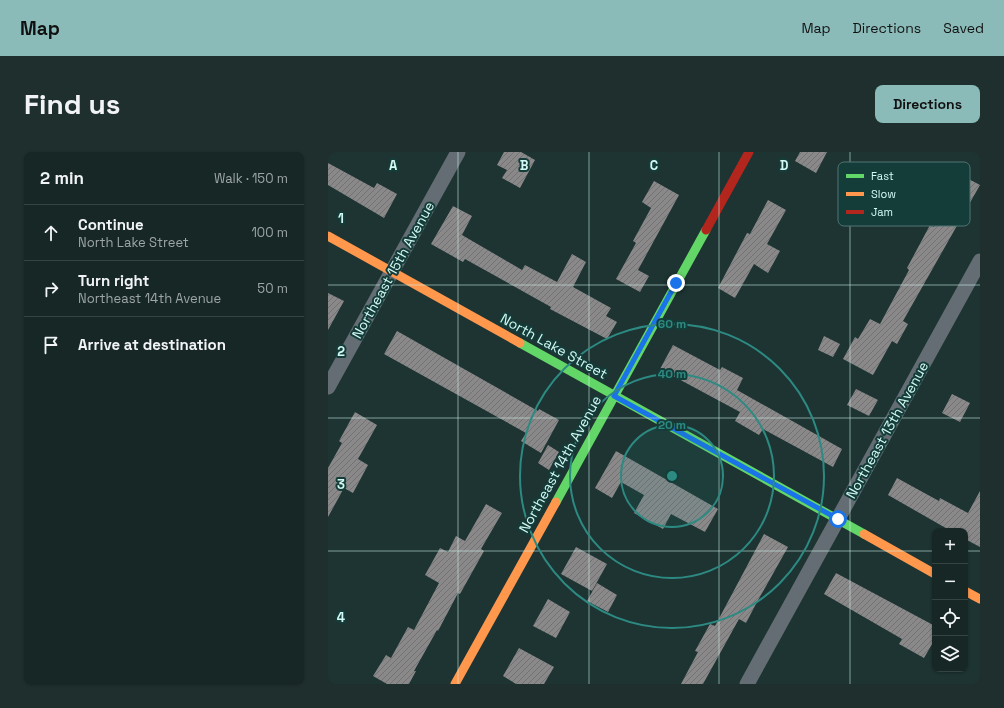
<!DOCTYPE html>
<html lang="en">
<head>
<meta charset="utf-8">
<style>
  body { margin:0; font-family:"Space Grotesk",sans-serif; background:#1f2f2e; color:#f1f3f6 }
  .controls { position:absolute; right:12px; bottom:12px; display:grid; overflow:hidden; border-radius:8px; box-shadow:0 1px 3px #0004 }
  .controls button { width:36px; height:36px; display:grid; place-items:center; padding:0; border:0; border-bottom:1px solid #354443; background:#162726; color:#f1f3f6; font:20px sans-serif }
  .stop { position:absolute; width:12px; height:12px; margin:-9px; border:3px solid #1a73e8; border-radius:50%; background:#fff }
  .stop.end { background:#1a73e8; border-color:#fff; box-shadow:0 1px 4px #0008 }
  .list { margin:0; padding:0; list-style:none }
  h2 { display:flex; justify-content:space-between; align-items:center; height:52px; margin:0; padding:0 16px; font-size:17px }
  h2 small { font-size:13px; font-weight:400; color:#9ea5a7 }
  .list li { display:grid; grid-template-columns:26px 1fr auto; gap:12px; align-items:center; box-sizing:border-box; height:56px; padding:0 16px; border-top:1px solid #354443 }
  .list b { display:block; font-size:15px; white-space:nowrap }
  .list p { margin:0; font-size:13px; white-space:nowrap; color:#9ea5a7 }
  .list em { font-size:13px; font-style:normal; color:#9ea5a7 }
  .icon { flex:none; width:22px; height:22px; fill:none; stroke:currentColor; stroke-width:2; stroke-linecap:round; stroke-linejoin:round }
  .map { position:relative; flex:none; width:652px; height:532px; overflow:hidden; border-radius:8px }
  header { display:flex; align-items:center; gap:24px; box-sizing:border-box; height:56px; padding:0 20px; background:#8bbbb9; color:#111 }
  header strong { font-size:19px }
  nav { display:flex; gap:22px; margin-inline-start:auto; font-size:14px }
  .intro { display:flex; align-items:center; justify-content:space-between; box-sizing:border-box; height:96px; padding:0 24px }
  h1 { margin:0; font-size:28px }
  .button { padding:10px 18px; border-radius:8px; background:#8bbbb9; color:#111; font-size:14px; font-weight:700 }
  main { display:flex; gap:24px; padding:0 24px }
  aside { flex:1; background:#162726; border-radius:8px; box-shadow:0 1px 3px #0004 }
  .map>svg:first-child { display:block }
  .building { fill:url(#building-hatch) }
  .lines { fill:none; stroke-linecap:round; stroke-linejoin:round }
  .street { stroke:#646d73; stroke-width:15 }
  .fast { stroke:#63d668; stroke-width:9 }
  .slow { stroke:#ff974d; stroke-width:9 }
  .jam { stroke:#b3261e; stroke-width:9 }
  .route { stroke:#1a73e8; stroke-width:5 }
  .grid { fill:none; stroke:#d4f9f4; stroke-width:1; stroke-opacity:0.55 }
  .ring { fill:none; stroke:#2d8a82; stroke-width:2 }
  .labels { text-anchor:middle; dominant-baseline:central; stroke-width:4; stroke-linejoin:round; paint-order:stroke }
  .street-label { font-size:14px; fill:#d4f9f4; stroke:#143d3a }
  .key { fill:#143d3a; stroke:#4e7572; stroke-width:1 }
  .key-label { font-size:11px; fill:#d4f9f4 }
  .grid-label { font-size:13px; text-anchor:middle; font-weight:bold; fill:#d4f9f4; stroke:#143d3a; stroke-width:4; stroke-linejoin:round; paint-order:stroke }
  .centre { fill:#2d8a82; stroke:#143d3a; stroke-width:2 }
  .ring-label { font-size:12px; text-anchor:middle; font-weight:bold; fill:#2d8a82; stroke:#143d3a; stroke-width:4; stroke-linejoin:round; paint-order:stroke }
</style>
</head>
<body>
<header>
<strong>Map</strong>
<nav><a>Map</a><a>Directions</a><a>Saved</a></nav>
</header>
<div class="intro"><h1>Find us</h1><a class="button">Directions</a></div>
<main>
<aside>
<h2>2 min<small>Walk · 150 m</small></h2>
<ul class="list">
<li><svg class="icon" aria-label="ahead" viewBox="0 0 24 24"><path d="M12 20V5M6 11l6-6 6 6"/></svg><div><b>Continue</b><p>North Lake Street</p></div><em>100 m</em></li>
<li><svg class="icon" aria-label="right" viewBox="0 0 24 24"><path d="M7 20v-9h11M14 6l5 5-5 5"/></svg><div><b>Turn right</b><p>Northeast 14th Avenue</p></div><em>50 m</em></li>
<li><svg class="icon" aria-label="arrive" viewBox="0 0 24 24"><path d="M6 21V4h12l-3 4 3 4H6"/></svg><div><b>Arrive at destination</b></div></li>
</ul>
</aside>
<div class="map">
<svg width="652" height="532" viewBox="0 0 652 532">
  <defs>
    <pattern id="building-hatch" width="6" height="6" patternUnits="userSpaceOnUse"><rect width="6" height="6" fill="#8a8889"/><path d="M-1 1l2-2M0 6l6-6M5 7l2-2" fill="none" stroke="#707373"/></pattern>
  </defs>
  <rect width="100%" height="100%" fill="#1d3432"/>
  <!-- building -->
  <path class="building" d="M176,0H193L207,8L192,36L174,26L179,18L169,13Z
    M472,0H499L488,21L467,9Z
    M0,11L46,36L49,31L69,42L56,66L0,33Z
    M635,24L652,33L575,169L580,172L569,192L564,189L545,223L515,207L527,185L530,187L542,167L552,172L581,118L579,116L602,73L606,75Z
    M326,29L351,43L310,118L321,124L312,140L288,127L308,91L305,89L323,56L314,50Z
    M440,48L458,58L439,92L452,99L440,121L426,112L407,146L390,136L419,81L422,82Z
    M125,54L144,64L134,83L194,118L197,113L229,130L244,102L258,110L245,135L283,156L278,164L289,170L279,187L222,157L223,155L137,107L135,110L103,92Z
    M0,141L16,149L0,178Z
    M69,179L210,259L211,257L231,268L213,301L193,289L198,281L56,202Z
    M496,184L512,192L505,205L490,198Z
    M345,193L392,218L394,215L415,226L409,238L514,297L505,315L435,277L431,283L407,269L412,260L332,217Z
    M528,237L550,248L541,264L519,253Z
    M624,242L642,251L632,270L614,261Z
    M27,260L49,273L30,307L40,313L25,341L16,336L0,365V316L14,291L11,289Z
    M220,293L231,300L221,318L210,311Z
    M288,299L390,357L377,380L343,362L335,377L306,361L316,343L293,330L284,346L267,336Z
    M569,326L611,349L612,346L640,361L652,339V395L637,387V379H623L560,343Z
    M158,352L174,361L153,397L156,399L132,442L130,441L110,479L109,478L86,519H88L81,532H59L45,524L58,503L63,506L80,475L86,478L111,431L97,423L112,396L120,400L128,384L137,389Z
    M436,382L460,395L429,450L418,471L411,467L375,532H353L370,500L367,499L382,472L387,474Z
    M248,395L279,412L264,439L233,422Z
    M508,421L607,474V487L596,506L571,492L574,487L496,442Z
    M269,431L289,443L280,460L259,449Z
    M220,447L242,460L228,486L205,474Z
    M191,496L226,515L216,532H188L175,524Z"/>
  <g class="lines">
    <!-- street -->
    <path class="street" d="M0,235L130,0
      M419,532L652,109"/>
    <!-- fast -->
    <path class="fast" d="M192,191L536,382
      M228,350L378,78"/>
    <!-- slow -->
    <path class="slow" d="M0,84L192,191
      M536,382L607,422
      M637,439L652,447
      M127,532L228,350"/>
    <!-- jam -->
    <path class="jam" d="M378,78L421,0"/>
  </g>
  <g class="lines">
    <!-- route -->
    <path class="route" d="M348,131L286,244L510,367"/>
  </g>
  <!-- grid -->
  <path class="grid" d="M130,0V532M261,0V532M391,0V532M522,0V532M0,133H652M0,266H652M0,399H607M637,399H652"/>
  <!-- distance rings -->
  <circle cx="344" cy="324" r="51" fill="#2d8a82" fill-opacity=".12"/>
  <g class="ring">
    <circle cx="344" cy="324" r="51"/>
    <circle cx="344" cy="324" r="102"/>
    <circle cx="344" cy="324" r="152"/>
  </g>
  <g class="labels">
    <!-- street labels -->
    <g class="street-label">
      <text transform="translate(65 118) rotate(-61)">Northeast 15th Avenue</text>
      <text transform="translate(226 194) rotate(29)">North Lake Street</text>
      <text transform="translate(559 278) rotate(-61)">Northeast 13th Avenue</text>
      <text transform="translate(232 312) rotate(-61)">Northeast 14th Avenue</text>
    </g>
  </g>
  <!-- legend -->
  <rect x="510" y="10" width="132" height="64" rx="6" class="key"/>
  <rect x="518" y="22" width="18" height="4" fill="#63d668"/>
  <rect x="518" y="40" width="18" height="4" fill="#ff974d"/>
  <rect x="518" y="58" width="18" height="4" fill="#b3261e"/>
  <g class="key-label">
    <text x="543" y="28">Fast</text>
    <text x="543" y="46">Slow</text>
    <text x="543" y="64">Jam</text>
  </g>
  <g class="grid-label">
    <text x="65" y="18">A</text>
    <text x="196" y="18">B</text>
    <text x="326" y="18">C</text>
    <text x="456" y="18">D</text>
    <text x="13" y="71">1</text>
    <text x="13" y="204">2</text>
    <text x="13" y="337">3</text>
    <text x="13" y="470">4</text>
  </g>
  <circle cx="344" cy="324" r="6" class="centre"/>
  <g class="ring-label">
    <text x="344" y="176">60 m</text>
    <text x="344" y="226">40 m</text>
    <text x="344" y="277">20 m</text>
  </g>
</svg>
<div class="controls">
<button>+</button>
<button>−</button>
<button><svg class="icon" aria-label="locate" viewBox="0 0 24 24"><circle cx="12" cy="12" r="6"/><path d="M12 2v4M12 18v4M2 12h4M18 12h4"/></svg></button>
<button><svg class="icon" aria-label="layers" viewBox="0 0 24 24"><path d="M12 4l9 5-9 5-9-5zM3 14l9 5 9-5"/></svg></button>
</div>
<div class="stop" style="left:510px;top:367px"></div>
<div class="stop end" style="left:348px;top:131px"></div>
</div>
</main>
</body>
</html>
